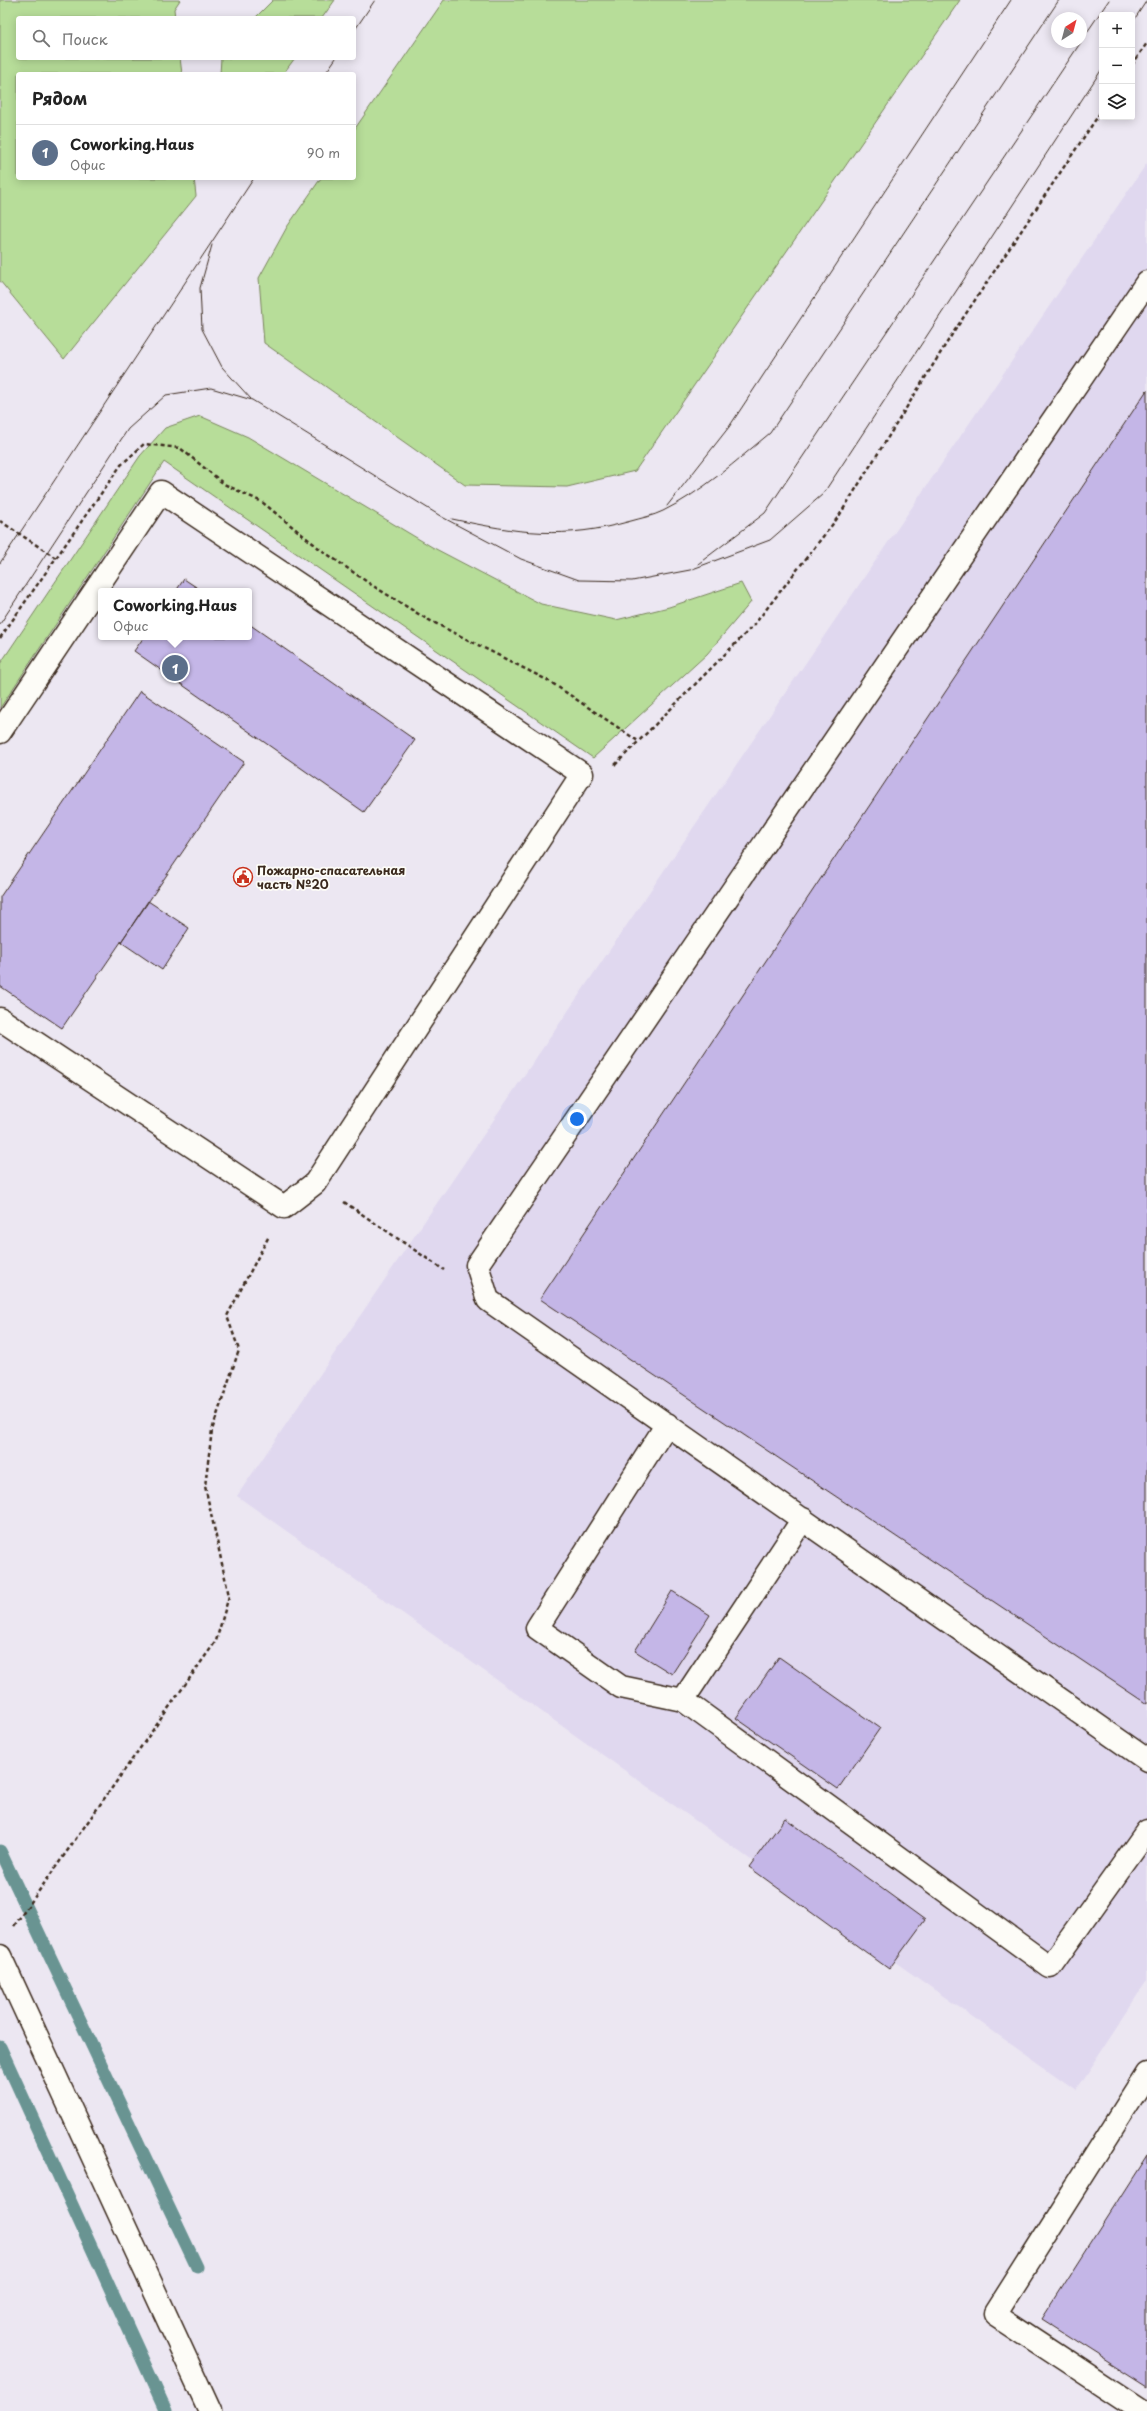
<!DOCTYPE html>
<html lang="ru">
<head>
<meta charset="utf-8">
<style>
  body { margin:0; font-family:"Playpen Sans",sans-serif; background:#f6f6f6; color:#222 }
  .controls { position:absolute; right:12px; top:12px; display:grid; overflow:hidden; border-radius:4px; box-shadow:0 2px 10px #0003 }
  .controls button { width:36px; height:36px; display:grid; place-items:center; padding:0; border:0; border-bottom:1px solid #e0e0e0; background:#fff; color:#222; font:20px sans-serif }
  .compass { position:absolute; left:1051px; top:12px; width:36px; height:36px; border-radius:50%; background:#fff; box-shadow:0 2px 10px #0003; rotate:36deg }
  .you { position:absolute; left:577px; top:1119px; width:14px; height:14px; margin:-10px; border:3px solid #fff; border-radius:50%; background:#1a73e8; box-shadow:0 0 0 6px #1a73e833 }
  .badge { display:grid; place-items:center; width:26px; height:26px; border-radius:50%; background:#b45309; color:#fff; font-size:13px; font-weight:700 }
  .pin { position:absolute; translate:-50% -50%; border:2px solid #fff; box-shadow:0 1px 4px #0006 }
  .popup { position:absolute; left:98px; top:588px; width:154px; height:52px; box-sizing:border-box; display:grid; place-content:center; border-radius:4px; background:#fff; filter:drop-shadow(0 1px 3px #0005); font-size:13px; white-space:nowrap; color:#767676 }
  .popup b { font-size:15px; color:#222 }
  .popup::after { content:''; position:absolute; left:50%; top:100%; margin-left:-8px; border:8px solid transparent; border-top-color:#fff }
  .list { margin:0; padding:0; list-style:none }
  h2 { display:flex; justify-content:space-between; align-items:center; height:52px; margin:0; padding:0 16px; font-size:17px }
  h2 small { font-size:13px; font-weight:400; color:#767676 }
  .list li { display:grid; grid-template-columns:26px 1fr auto; gap:12px; align-items:center; box-sizing:border-box; height:56px; padding:0 16px; border-top:1px solid #e0e0e0 }
  .list b { display:block; font-size:15px; white-space:nowrap }
  .list p { margin:0; font-size:13px; white-space:nowrap; color:#767676 }
  .list em { font-size:13px; font-style:normal; color:#767676 }
  .icon { flex:none; width:22px; height:22px; fill:none; stroke:currentColor; stroke-width:2; stroke-linecap:round; stroke-linejoin:round }
  .map { position:relative; flex:none; width:1147px; height:2411px; overflow:hidden }
  .search { position:absolute; background:#fff; box-shadow:0 2px 10px #0003; left:16px; top:16px; width:340px; height:44px; display:flex; align-items:center; gap:10px; box-sizing:border-box; padding:0 14px; border-radius:4px; color:#767676; font-size:15px }
  .panel { position:absolute; background:#fff; box-shadow:0 2px 10px #0003; left:16px; top:72px; width:340px; height:108px; border-radius:4px }
  .map>svg:first-child { display:block }
  .built { fill:#e0d8ef }
  .green { fill:#b7dd99; stroke:#79845c }
  .lines { fill:none; stroke-linecap:round; stroke-linejoin:round }
  .stream { stroke:#699492; stroke-width:13 }
  .building { fill:#c4b6e7; stroke:#3b2a1e }
  .minor-casing { stroke:#3b2a1e; stroke-width:25 }
  .path { stroke:#3b2a1e; stroke-width:2.5; stroke-dasharray:4 3; stroke-linecap:butt }
  .minor { stroke:#fdfcf7; stroke-width:22 }
  .tram { stroke:#3b2a1e; stroke-width:1 }
  .labels { text-anchor:middle; dominant-baseline:central; stroke-width:3.5; stroke-linejoin:round; paint-order:stroke }
  .poi-label { font-size:12px; font-weight:bold; fill:#3b2a1e; stroke:#fdfcf7; text-anchor:start }
</style>
</head>
<body>
<div class="map">
<svg width="1147" height="2411" viewBox="0 0 1147 2411">
  <rect width="100%" height="100%" fill="#ece7f2"/>
  <filter id="ink" filterUnits="userSpaceOnUse"><feTurbulence type="fractalNoise" baseFrequency=".025" numOctaves="2"/><feDisplacementMap in="SourceGraphic" scale="8" xChannelSelector="R" yChannelSelector="G"/><feConvolveMatrix kernelMatrix="1 2 1 2 8 2 1 2 1" color-interpolation-filters="sRGB"/></filter>
  <g filter="url(#ink)">
    <!-- built -->
    <path class="built" d="M1147,163V1982L1076,2090L237,1496Z"/>
    <!-- green -->
    <path class="green" d="M0,0H180L174,9L175,18H18V58H180L182,74H18V178H194L196,196L64,359L0,281Z
      M273,0H335L322,18H255Z
      M444,0H960L635,471L567,487L465,485L264,343L259,278L287,227L321,178H354V130Z
      M221,58H295L283,74H220Z
      M200,416L248,437L432,547L541,604L616,620L669,607L741,583L751,602L707,654L593,758L164,462L0,708V664L140,456L165,428Z"/>
    <g class="lines">
      <!-- stream -->
      <path class="stream" d="M0,1851L197,2267
        M0,2047L166,2411"/>
    </g>
    <!-- building -->
    <path class="building" d="M1147,390V1704L540,1299Z
      M184,579L202,591H176Z
      M249,624L415,740L364,812L134,651L144,637H249Z
      M140,691L244,762L62,1028L0,986V897Z
      M148,901L189,928L162,970L121,942Z
      M672,1591L710,1615L672,1674L635,1651Z
      M779,1657L880,1728L838,1789L736,1718Z
      M785,1818L925,1920L889,1969L749,1867Z
      M1147,2155V2386L1042,2319Z"/>
    <g class="lines">
      <defs>
        <path id="minor" d="M1147,282L477,1265L488,1300L1147,1760
          M0,732L161,492L582,774L315,1183L284,1207L0,1019
          M667,1424L537,1628L621,1687L683,1700L1050,1967L1147,1831
          M683,1700L803,1519
          M0,1956L210,2411
          M1142,2411L995,2314L1147,2074"/>
      </defs>
      <!-- minor casing -->
      <use href="#minor" class="minor-casing"/>
      <!-- path -->
      <path class="path" d="M1132,65L1147,43
        M0,521L56,558
        M0,638L121,465L144,444L180,448L224,484L262,502L320,549L370,584L425,618L549,681L638,741
        M615,765L754,625L839,516L951,336L1102,110
        M344,1202L444,1270
        M14,1926L216,1641L229,1596L205,1486L212,1430L239,1350L227,1316L269,1236"/>
      <!-- minor -->
      <use href="#minor" class="minor"/>
      <!-- tram -->
      <path class="tram" d="M1132,23L1147,0
        M354,31L375,0
        M1081,41L1109,0
        M325,74L336,58
        M212,245L200,288L202,329L222,367L251,399
        M667,506L729,427L1011,0
        M452,519C518,533 564,540 631,521C641,518 653,516 663,511C702,492 736,461 770,433L1059,0
        M0,563L254,178
        M698,564L765,513L1081,42
        M0,624L128,429L166,395L211,388L252,400L442,517L521,559L579,580L632,581L690,570L770,540L823,494L1102,69"/>
    </g>
  </g>
  <!-- icons -->
  <defs>
    <symbol id="civic-ring" viewBox="-11 -11 22 22"><circle r="9.5" fill="#fdfcf7" stroke="#c8321e" stroke-width="1.5"/><path d="M-.6-6.5H3V-4.5H.6V-3L4-1V1h2V6H-6V1h2V-1L-.6-3ZM-1.2 2.5V6h2.4V2.5Z" fill="#c8321e"/></symbol>
  </defs>
  <g fill-rule="evenodd">
    <use href="#civic-ring" x="232" y="866" width="22" height="22"/>
  </g>
  <g class="labels">
    <!-- poi labels -->
    <g class="poi-label">
      <text x="257" y="870">Пожарно-спасательная<tspan x="257" dy="14">часть №20</tspan></text>
    </g>
  </g>
</svg>
<div class="controls">
<button>+</button>
<button>−</button>
<button><svg class="icon" aria-label="layers" viewBox="0 0 24 24"><path d="M12 4l9 5-9 5-9-5zM3 14l9 5 9-5"/></svg></button>
</div>
<svg class="compass" viewBox="-18 -18 36 36"><path d="M0-13l5 13h-10z" fill="#e53935"/><path d="M0 13l5-13h-10z" fill="#767676"/></svg>
<div class="you"></div>
<div class="pin badge" style="left:175px;top:668px;background:#5c6f8a">1</div>
<div class="popup"><b>Coworking.Haus</b>Офис</div>
<div class="search"><svg class="icon" aria-label="search" viewBox="0 0 24 24"><circle cx="10" cy="10" r="6"/><path d="M15 15l6 6"/></svg>Поиск</div>
<section class="panel">
<h2>Рядом<small></small></h2>
<ul class="list">
<li><span class="badge" style="background:#5c6f8a">1</span><div><b>Coworking.Haus</b><p>Офис</p></div><em>90 m</em></li>
</ul>
</section>
</div>
</body>
</html>
